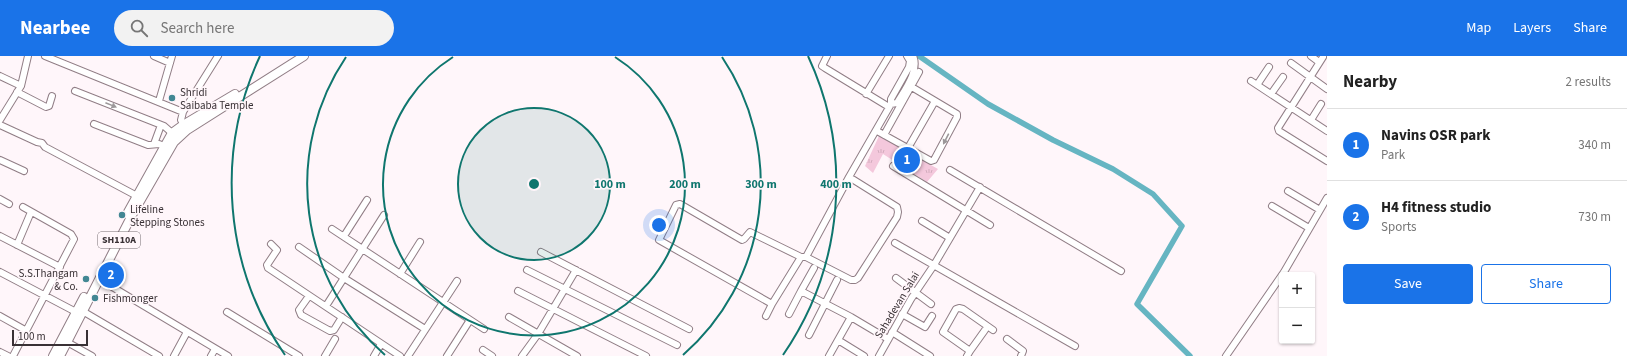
<!DOCTYPE html>
<html lang="en">
<head>
<meta charset="utf-8">
<style>
  body { margin:0; font-family:"Source Sans 3",sans-serif; background:#f2f2f2; color:#222 }
  .controls { position:absolute; right:12px; bottom:12px; display:grid; overflow:hidden; border-radius:4px; box-shadow:0 1px 3px #0004 }
  .controls button { width:36px; height:36px; display:grid; place-items:center; padding:0; border:0; border-bottom:1px solid #e0e0e0; background:#fff; color:#222; font:20px sans-serif }
  .scale { position:absolute; left:12px; bottom:10px; width:76px; box-sizing:border-box; padding-left:4px; border:2px solid #393135; border-top:0; font-size:11px; line-height:14px; white-space:nowrap; color:#393135; -webkit-text-stroke:3px #fff6fa; paint-order:stroke }
  .you { position:absolute; left:659px; top:169px; width:14px; height:14px; margin:-10px; border:3px solid #fff; border-radius:50%; background:#1a73e8; box-shadow:0 0 0 6px #1a73e833 }
  .badge { display:grid; place-items:center; width:26px; height:26px; border-radius:50%; background:#1a73e8; color:#fff; font-size:13px; font-weight:700 }
  .pin { position:absolute; translate:-50% -50%; border:2px solid #fff; box-shadow:0 1px 4px #0006 }
  .list { margin:0; padding:0; list-style:none }
  h2 { display:flex; justify-content:space-between; align-items:center; height:52px; margin:0; padding:0 16px; font-size:17px }
  h2 small { font-size:13px; font-weight:400; color:#767676 }
  .list li { display:grid; grid-template-columns:26px 1fr auto; gap:12px; align-items:center; box-sizing:border-box; height:72px; padding:0 16px; border-top:1px solid #e0e0e0 }
  .list b { display:block; font-size:15px; white-space:nowrap }
  .list p { margin:0; font-size:13px; white-space:nowrap; color:#767676 }
  .list em { font-size:13px; font-style:normal; color:#767676 }
  .actions { display:flex; gap:8px; padding:12px 16px }
  .actions a { flex:1; padding:9px 0; border:1px solid #1a73e8; border-radius:4px; text-align:center; font-size:14px; color:#1a73e8 }
  .actions .main { background:#1a73e8; color:#fff }
  .icon { flex:none; width:22px; height:22px; fill:none; stroke:currentColor; stroke-width:2; stroke-linecap:round; stroke-linejoin:round }
  .map { position:relative; flex:none; width:1327px; height:300px; overflow:hidden }
  header { display:flex; align-items:center; gap:24px; box-sizing:border-box; height:56px; padding:0 20px; background:#1a73e8; color:#fff }
  header strong { font-size:19px }
  nav { display:flex; gap:22px; margin-inline-start:auto; font-size:14px }
  .search { width:280px; height:36px; background:#f2f2f2; display:flex; align-items:center; gap:10px; box-sizing:border-box; padding:0 14px; border-radius:22px; color:#767676; font-size:15px }
  main { display:flex }
  aside { flex:1; background:#fff }
  .map>svg:first-child { display:block }
  .park { fill:url(#park-tufts) }
  .lines { fill:none; stroke-linecap:round; stroke-linejoin:round }
  .canal { stroke:#66b5c2; stroke-width:5.5 }
  .minor-casing { stroke:#917e86; stroke-width:8 }
  .major-casing { stroke:#917e86; stroke-width:10 }
  .minor { stroke:#fff; stroke-width:6 }
  .major { stroke:#fff; stroke-width:8 }
  .oneway { fill:#9c989a }
  .ring { fill:none; stroke:#0f766e; stroke-width:2 }
  .poi-dot { fill:#428793; stroke:#fff6fa; stroke-width:1.5 }
  .labels { text-anchor:middle; dominant-baseline:central; stroke-width:3.5; stroke-linejoin:round; paint-order:stroke }
  .shield { fill:#fff6fa; stroke:#746c70; stroke-width:1 }
  .shield-label { font-size:10px; font-weight:bold; fill:#393135 }
  .poi-label { font-size:11px; fill:#393135; stroke:#fff6fa; text-anchor:start }
  .street-label { font-size:11px; fill:#393135; stroke:#fff6fa }
  .centre { fill:#0f766e; stroke:#fff6fa; stroke-width:2 }
  .ring-label { font-size:12px; text-anchor:middle; font-weight:bold; fill:#0f766e; stroke:#fff6fa; stroke-width:3.5; stroke-linejoin:round; paint-order:stroke }
</style>
</head>
<body>
<header>
<strong>Nearbee</strong>
<div class="search"><svg class="icon" aria-label="search" viewBox="0 0 24 24"><circle cx="10" cy="10" r="6"/><path d="M15 15l6 6"/></svg>Search here</div>
<nav><a>Map</a><a>Layers</a><a>Share</a></nav>
</header>
<main>
<div class="map">
<svg width="1327" height="300" viewBox="0 0 1327 300">
  <defs>
    <pattern id="park-tufts" width="24" height="20" patternUnits="userSpaceOnUse"><rect width="24" height="20" fill="#f4c8dc"/><path d="M3 7l-1-3M5 7V3M7 7l1-3M15 17l-1-3M17 17v-4M19 17l1-3" fill="none" stroke="#d2acbd"/></pattern>
  </defs>
  <rect width="100%" height="100%" fill="#fff6fa"/>
  <!-- park -->
  <path class="park" d="M879,80L938,113L927,126L883,98L873,117L865,110Z"/>
  <g class="lines">
    <!-- canal -->
    <path class="canal" d="M919,0L988,48L1053,84L1113,113L1153,138L1182,170L1137,248L1190,300"/>
    <defs>
      <path id="minor" d="M45,0L183,56
        M154,0L170,7
        M827,0L822,10L825,12L889,51
        M1311,0L1319,6
        M1323,1L1278,72L1279,75L1327,105
        M1291,7L1327,33
        M0,20L21,30
        M1251,25L1327,75
        M1257,29L1269,11
        M75,35L164,70L172,77
        M17,36L46,51L49,50L52,40
        M866,38L889,0
        M1271,38L1283,21
        M159,45L172,0
        M891,48L897,47C904,35 920,14 913,0
        M0,64L21,30L28,0
        M1311,64L1321,48
        M94,68L148,89L159,88L164,90
        M0,69L37,86L42,87L45,91L137,140
        M185,71L181,64L183,56L218,0
        M877,75L931,105L934,104L957,61V58L910,30
        M884,79L919,16
        M154,88L161,69
        M908,92L935,45
        M0,104L24,115
        M893,110L990,169
        M950,114L1121,215
        M849,121L891,48V43L909,11L910,5L907,0
        M1288,135L1320,154
        M0,143L9,148
        M1272,150L1309,172
        M922,165L950,182
        M332,173L484,273
        M0,180L60,211
        M344,180L367,144
        M895,187L1075,290
        M271,188L277,194L267,209L268,212L400,300
        M17,189L31,156
        M299,191L344,222L425,273
        M541,196L689,273
        M801,201L750,176L744,183L742,184L680,148L676,149L659,184L772,248L801,201H806L851,224H855L858,222L897,161L898,156L897,151L849,121L806,201
        M527,214L677,289
        M0,216L76,256
        M400,218L420,186
        M896,222L931,248
        M99,223L228,300
        M518,235L646,300
        M801,235L814,212
        M309,240L299,254L301,259L330,275L334,274L342,261
        M326,250L384,159
        M79,253L159,300
        M227,256L299,300
        M789,258L801,235L851,261L888,283
        M902,258L925,271L932,260
        M0,260L25,274
        M766,260L772,248
        M509,261L577,300
        M851,261L838,284L864,300
        M892,276L930,300
        M809,279L837,224
        M1007,283L1023,295L1021,300
        M67,286L92,300
        M483,294L492,300
        M970,295L985,274
        M0,296L8,300
        M13,300L74,183L71,178L23,151
        M174,300L187,276
        M211,300L215,293
        M325,300L335,283
        M374,300L381,288
        M408,300L457,225
        M447,300L470,264
        M522,300L538,278L576,214
        M829,300L838,284
        M879,300L911,243L934,209L980,131
        M967,300L970,295L943,276L956,253L959,252L963,253L993,274
        M1226,300L1284,216L1327,142"/>
      <path id="major" d="M127,158L172,77L183,69L235,38
        M53,300L84,241
        M60,300L132,159L174,86L187,74L304,0"/>
    </defs>
    <!-- minor casing -->
    <use href="#minor" class="minor-casing"/>
    <!-- major casing -->
    <use href="#major" class="major-casing"/>
    <!-- minor -->
    <use href="#minor" class="minor"/>
    <!-- major -->
    <use href="#major" class="major"/>
  </g>
  <!-- one-way arrows -->
  <defs><path id="oneway-solid" d="M-6-.8H1V-3.2L6.5 0L1 3.2V.8H-6Z"/></defs>
  <g class="oneway">
    <use href="#oneway-solid" transform="translate(111 49) rotate(22)"/>
    <use href="#oneway-solid" transform="translate(946 83) rotate(117)"/>
  </g>
  <!-- distance rings -->
  <circle cx="534" cy="128" r="76" fill="#0f766e" fill-opacity=".12"/>
  <g class="ring">
    <circle cx="534" cy="128" r="76"/>
    <path d="M615 1A151 151 0 1 1 453 1"/>
    <path d="M385 299A227 227 0 0 1 346 1M722 1A227 227 0 0 1 683 299"/>
    <path d="M285 299A302 302 0 0 1 260 0M808 0A302 302 0 0 1 783 299"/>
  </g>
  <!-- markers -->
  <g class="poi-dot">
    <circle cx="172" cy="42" r="4"/>
    <circle cx="122" cy="159" r="4"/>
    <circle cx="86" cy="223" r="4"/>
    <circle cx="95" cy="242" r="4"/>
  </g>
  <g class="labels">
    <!-- shield labels -->
    <rect class="shield" x="98" y="176" width="42" height="16" rx="3"/>
    <g class="shield-label">
      <text x="119" y="184">SH110A</text>
    </g>
    <!-- poi labels -->
    <g class="poi-label">
      <text x="180" y="36">Shridi<tspan x="180" dy="13">Saibaba Temple</tspan></text>
      <text x="130" y="153">Lifeline<tspan x="130" dy="13">Stepping Stones</tspan></text>
      <text x="78" y="217" text-anchor="end">S.S.Thangam<tspan x="78" dy="13">&amp; Co.</tspan></text>
      <text x="103" y="242">Fishmonger</text>
    </g>
    <!-- street labels -->
    <g class="street-label">
      <text transform="translate(897 249) rotate(-59)">Sahadevan Salai</text>
    </g>
  </g>
  <circle cx="534" cy="128" r="6" class="centre"/>
  <g class="ring-label">
    <text x="610" y="132">100 m</text>
    <text x="685" y="132">200 m</text>
    <text x="761" y="132">300 m</text>
    <text x="836" y="132">400 m</text>
  </g>
</svg>
<div class="controls">
<button>+</button>
<button>−</button>
</div>
<div class="scale">100 m</div>
<div class="you"></div>
<div class="pin badge" style="left:907px;top:104px">1</div>
<div class="pin badge" style="left:111px;top:219px">2</div>
</div>
<aside>
<h2>Nearby<small>2 results</small></h2>
<ul class="list">
<li><span class="badge">1</span><div><b>Navins OSR park</b><p>Park</p></div><em>340 m</em></li>
<li><span class="badge">2</span><div><b>H4 fitness studio</b><p>Sports</p></div><em>730 m</em></li>
</ul>
<div class="actions"><a class="main">Save</a><a>Share</a></div>
</aside>
</main>
</body>
</html>
